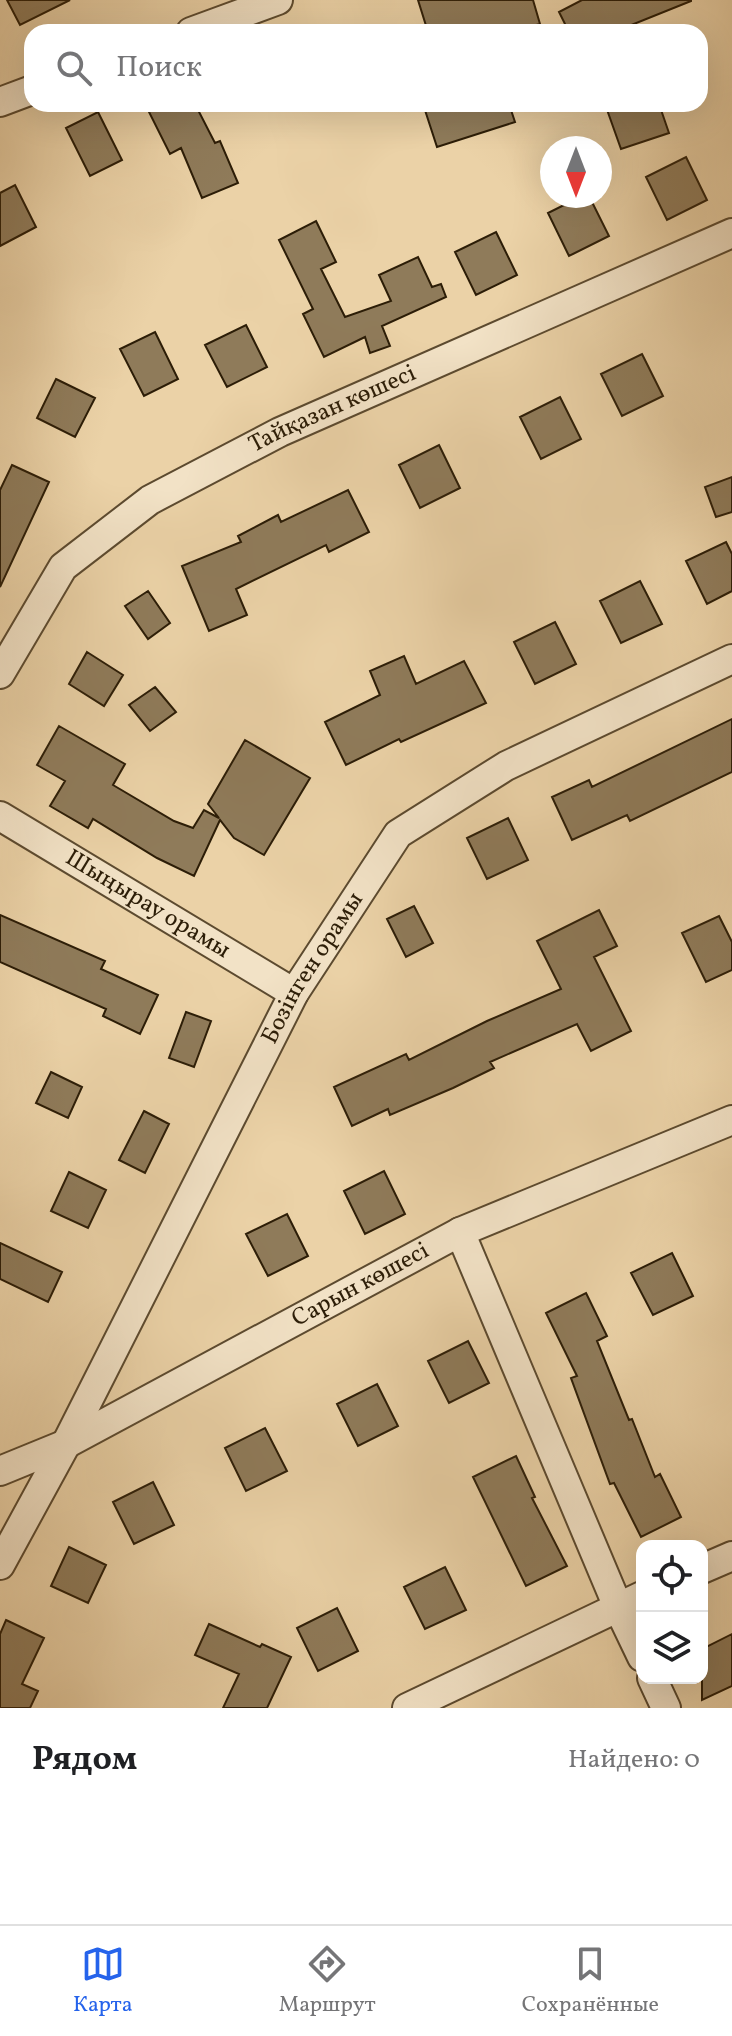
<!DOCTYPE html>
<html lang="ru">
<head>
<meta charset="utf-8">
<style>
  body { margin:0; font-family:Vollkorn,serif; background:#f2f2f2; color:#202124 }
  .controls { position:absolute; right:24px; bottom:24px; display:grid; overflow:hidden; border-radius:16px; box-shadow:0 8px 32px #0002 }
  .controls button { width:72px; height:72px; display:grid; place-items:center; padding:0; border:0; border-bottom:2px solid #e0e0e0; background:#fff; color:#202124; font:40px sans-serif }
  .compass { position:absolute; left:540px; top:136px; width:72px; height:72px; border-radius:50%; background:#fff; box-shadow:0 8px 32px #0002; rotate:180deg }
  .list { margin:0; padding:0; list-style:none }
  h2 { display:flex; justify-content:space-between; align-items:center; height:104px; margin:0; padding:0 32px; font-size:34px }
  h2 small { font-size:26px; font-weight:400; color:#757577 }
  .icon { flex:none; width:44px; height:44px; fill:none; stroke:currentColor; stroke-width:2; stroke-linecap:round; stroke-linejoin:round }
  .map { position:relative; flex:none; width:732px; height:1708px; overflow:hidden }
  .search { position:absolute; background:#fff; box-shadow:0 8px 32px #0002; left:24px; right:24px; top:24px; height:88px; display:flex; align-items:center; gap:20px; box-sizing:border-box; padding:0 28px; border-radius:24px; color:#757577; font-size:30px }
  .sheet { height:216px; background:#fff }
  nav { display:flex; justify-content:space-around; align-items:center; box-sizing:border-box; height:112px; border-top:2px solid #e0e0e0; background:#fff; font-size:22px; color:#757577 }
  nav a { display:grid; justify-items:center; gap:4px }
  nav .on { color:#2563eb }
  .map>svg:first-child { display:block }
  .building { fill:#8f7b5a; stroke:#2c1d07; stroke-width:2 }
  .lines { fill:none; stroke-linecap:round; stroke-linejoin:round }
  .minor-casing { stroke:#5c4a2f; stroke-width:32 }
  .minor { stroke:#f2e2c6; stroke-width:28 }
  .labels { text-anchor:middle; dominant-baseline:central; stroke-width:6; stroke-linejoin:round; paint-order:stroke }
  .street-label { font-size:24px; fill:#2c1d07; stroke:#f2e2c6 }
</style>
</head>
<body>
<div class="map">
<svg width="732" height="1708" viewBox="0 0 732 1708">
  <rect width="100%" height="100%" fill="#ebd2a7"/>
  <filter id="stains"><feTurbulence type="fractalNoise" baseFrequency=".0025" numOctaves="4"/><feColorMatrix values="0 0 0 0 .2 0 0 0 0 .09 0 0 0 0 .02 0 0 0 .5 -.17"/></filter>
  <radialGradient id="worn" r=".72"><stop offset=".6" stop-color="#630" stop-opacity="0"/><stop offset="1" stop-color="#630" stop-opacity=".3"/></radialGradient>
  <!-- building -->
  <path class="building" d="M7,0H70L20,25Z
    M418,0H533L540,24L510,32H428Z
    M582,0H691V1L614,32H569L559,12Z
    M164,104H195L215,143L220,141L238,183L202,198L181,148L170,154L149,112Z
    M423,104H509L515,122L437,147Z
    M605,104H659L669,133L621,149Z
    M98,112L122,160L90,176L66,128Z
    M686,157L707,200L667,220L646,177Z
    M15,185L36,227L0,246V193Z
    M582,196H589L609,236L569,256L548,213Z
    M316,221L336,262L321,269L345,317L391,301L379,275L418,257L432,287L441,284L446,297L382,326L390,346L370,353L365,337L324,357L303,314L313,309L279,240Z
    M496,232L517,275L476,295L455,252Z
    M246,325L267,367L227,387L205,345Z
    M155,332L178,379L144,396L120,349Z
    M642,354L663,396L622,416L601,374Z
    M56,379L95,398L75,437L37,418Z
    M560,397L581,439L541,459L520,417Z
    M439,445L460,488L420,508L399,465Z
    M12,465L49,482L0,587V490Z
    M732,477V512L716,517L705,487Z
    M348,490L369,532L329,552L326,545L236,589L247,615L209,631L182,566L241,542L238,536L278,515L281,522Z
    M726,542L732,554V591L707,604L686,561Z
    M640,581L662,624L621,643L600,601Z
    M148,591L170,623L148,639L125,606Z
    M555,622L576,664L535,684L514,642Z
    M87,652L123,675L104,706L69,684Z
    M404,656L416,684L464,661L486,703L401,742L399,739L346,765L325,722L380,695L370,671Z
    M155,687L176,712L150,731L129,705Z
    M732,719V772L630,821L627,815L572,840L552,797L589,780L592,787Z
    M59,726L125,764L113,785L174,821L193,828L204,810L219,818L208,804L245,740L310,778L264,855L234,838L220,820L194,876L157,858L93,819L88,828L50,806L65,781L37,765Z
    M508,818L528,860L487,879L467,838Z
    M414,906L433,943L406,957L387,919Z
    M599,910L617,946L594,957L631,1031L591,1051L577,1024L490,1062L494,1068L453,1088L390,1115L388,1109L352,1126L334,1087L406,1054L409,1060L487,1021L561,989L537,941Z
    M0,915L105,961L101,969L158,995L140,1034L103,1016L106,1009L0,962Z
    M719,916L732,942V970L706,982L682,933Z
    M186,1012L211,1021L194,1067L169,1058Z
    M51,1072L82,1087L68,1118L36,1103Z
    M144,1111L169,1124L145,1173L119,1160Z
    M384,1171L405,1214L365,1234L344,1191Z
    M69,1172L106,1190L88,1228L51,1211Z
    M287,1214L308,1256L268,1276L246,1234Z
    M0,1243L62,1272L48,1302L0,1279Z
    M672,1253L693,1296L653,1315L631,1273Z
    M586,1293L607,1336L597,1341L629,1420L632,1419L655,1477L660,1474L681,1517L641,1537L614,1483L610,1484L571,1378L577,1376L546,1313Z
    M468,1341L489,1383L449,1403L428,1361Z
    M377,1384L398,1426L358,1446L337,1404Z
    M265,1428L287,1471L246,1491L225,1448Z
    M516,1456L535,1497L532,1498L567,1566L526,1586L473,1477Z
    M153,1482L174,1525L134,1544L113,1502Z
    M69,1547L106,1565L88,1603L51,1586Z
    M445,1567L466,1610L425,1629L404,1587Z
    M337,1608L358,1651L318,1671L297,1628Z
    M6,1620L44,1638L22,1684L38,1691L30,1708H0V1634Z
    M209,1624L260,1647L262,1644L291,1657L267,1708H223L239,1674L195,1655Z
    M732,1634V1686L702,1700V1649Z"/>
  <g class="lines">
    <defs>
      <g id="minor">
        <path d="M191,32L278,0"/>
        <path d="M0,102L32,90"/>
        <path id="s1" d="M0,674L63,567L150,500L280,432L732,233"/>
        <path id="s2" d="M0,816L294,993"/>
        <path d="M460,1232L618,1607L642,1657"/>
        <path id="s3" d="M0,1471L66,1444L460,1232L732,1120"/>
        <path id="s4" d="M0,1565L66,1444L294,993L398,834L506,766L732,659"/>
        <path d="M702,1569L732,1556"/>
        <path d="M652,1678L666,1708"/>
        <path d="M407,1708L642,1596"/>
      </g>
    </defs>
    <!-- minor casing -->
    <use href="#minor" class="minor-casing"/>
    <!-- minor -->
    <use href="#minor" class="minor"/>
  </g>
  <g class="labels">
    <!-- street labels -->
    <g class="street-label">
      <text stroke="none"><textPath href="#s1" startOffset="438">Тайқазан көшесі</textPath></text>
      <text stroke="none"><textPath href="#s2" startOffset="172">Шыңырау орамы</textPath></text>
      <text stroke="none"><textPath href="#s4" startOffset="674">Бозінген орамы</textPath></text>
      <text stroke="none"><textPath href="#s3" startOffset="406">Сарын көшесі</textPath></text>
    </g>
  </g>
  <rect width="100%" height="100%" filter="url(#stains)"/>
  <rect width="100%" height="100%" fill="url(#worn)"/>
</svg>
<div class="controls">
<button><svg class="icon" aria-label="locate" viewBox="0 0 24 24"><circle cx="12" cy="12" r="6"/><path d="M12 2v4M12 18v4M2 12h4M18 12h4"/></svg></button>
<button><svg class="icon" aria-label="layers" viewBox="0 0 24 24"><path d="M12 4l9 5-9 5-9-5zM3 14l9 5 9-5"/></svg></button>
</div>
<svg class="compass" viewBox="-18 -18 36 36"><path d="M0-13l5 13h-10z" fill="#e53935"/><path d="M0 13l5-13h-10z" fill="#757577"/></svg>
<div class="search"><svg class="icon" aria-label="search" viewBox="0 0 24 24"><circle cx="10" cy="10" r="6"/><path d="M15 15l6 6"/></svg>Поиск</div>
</div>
<section class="sheet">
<h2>Рядом<small>Найдено: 0</small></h2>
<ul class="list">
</ul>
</section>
<nav>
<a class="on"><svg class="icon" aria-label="map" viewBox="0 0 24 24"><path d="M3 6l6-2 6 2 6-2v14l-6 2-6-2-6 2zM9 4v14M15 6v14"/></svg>Карта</a>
<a><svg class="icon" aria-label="directions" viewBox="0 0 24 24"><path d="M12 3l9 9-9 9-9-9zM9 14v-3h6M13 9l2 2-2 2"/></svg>Маршрут</a>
<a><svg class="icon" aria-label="saved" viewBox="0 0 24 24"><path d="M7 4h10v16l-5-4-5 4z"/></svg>Сохранённые</a>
</nav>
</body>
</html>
